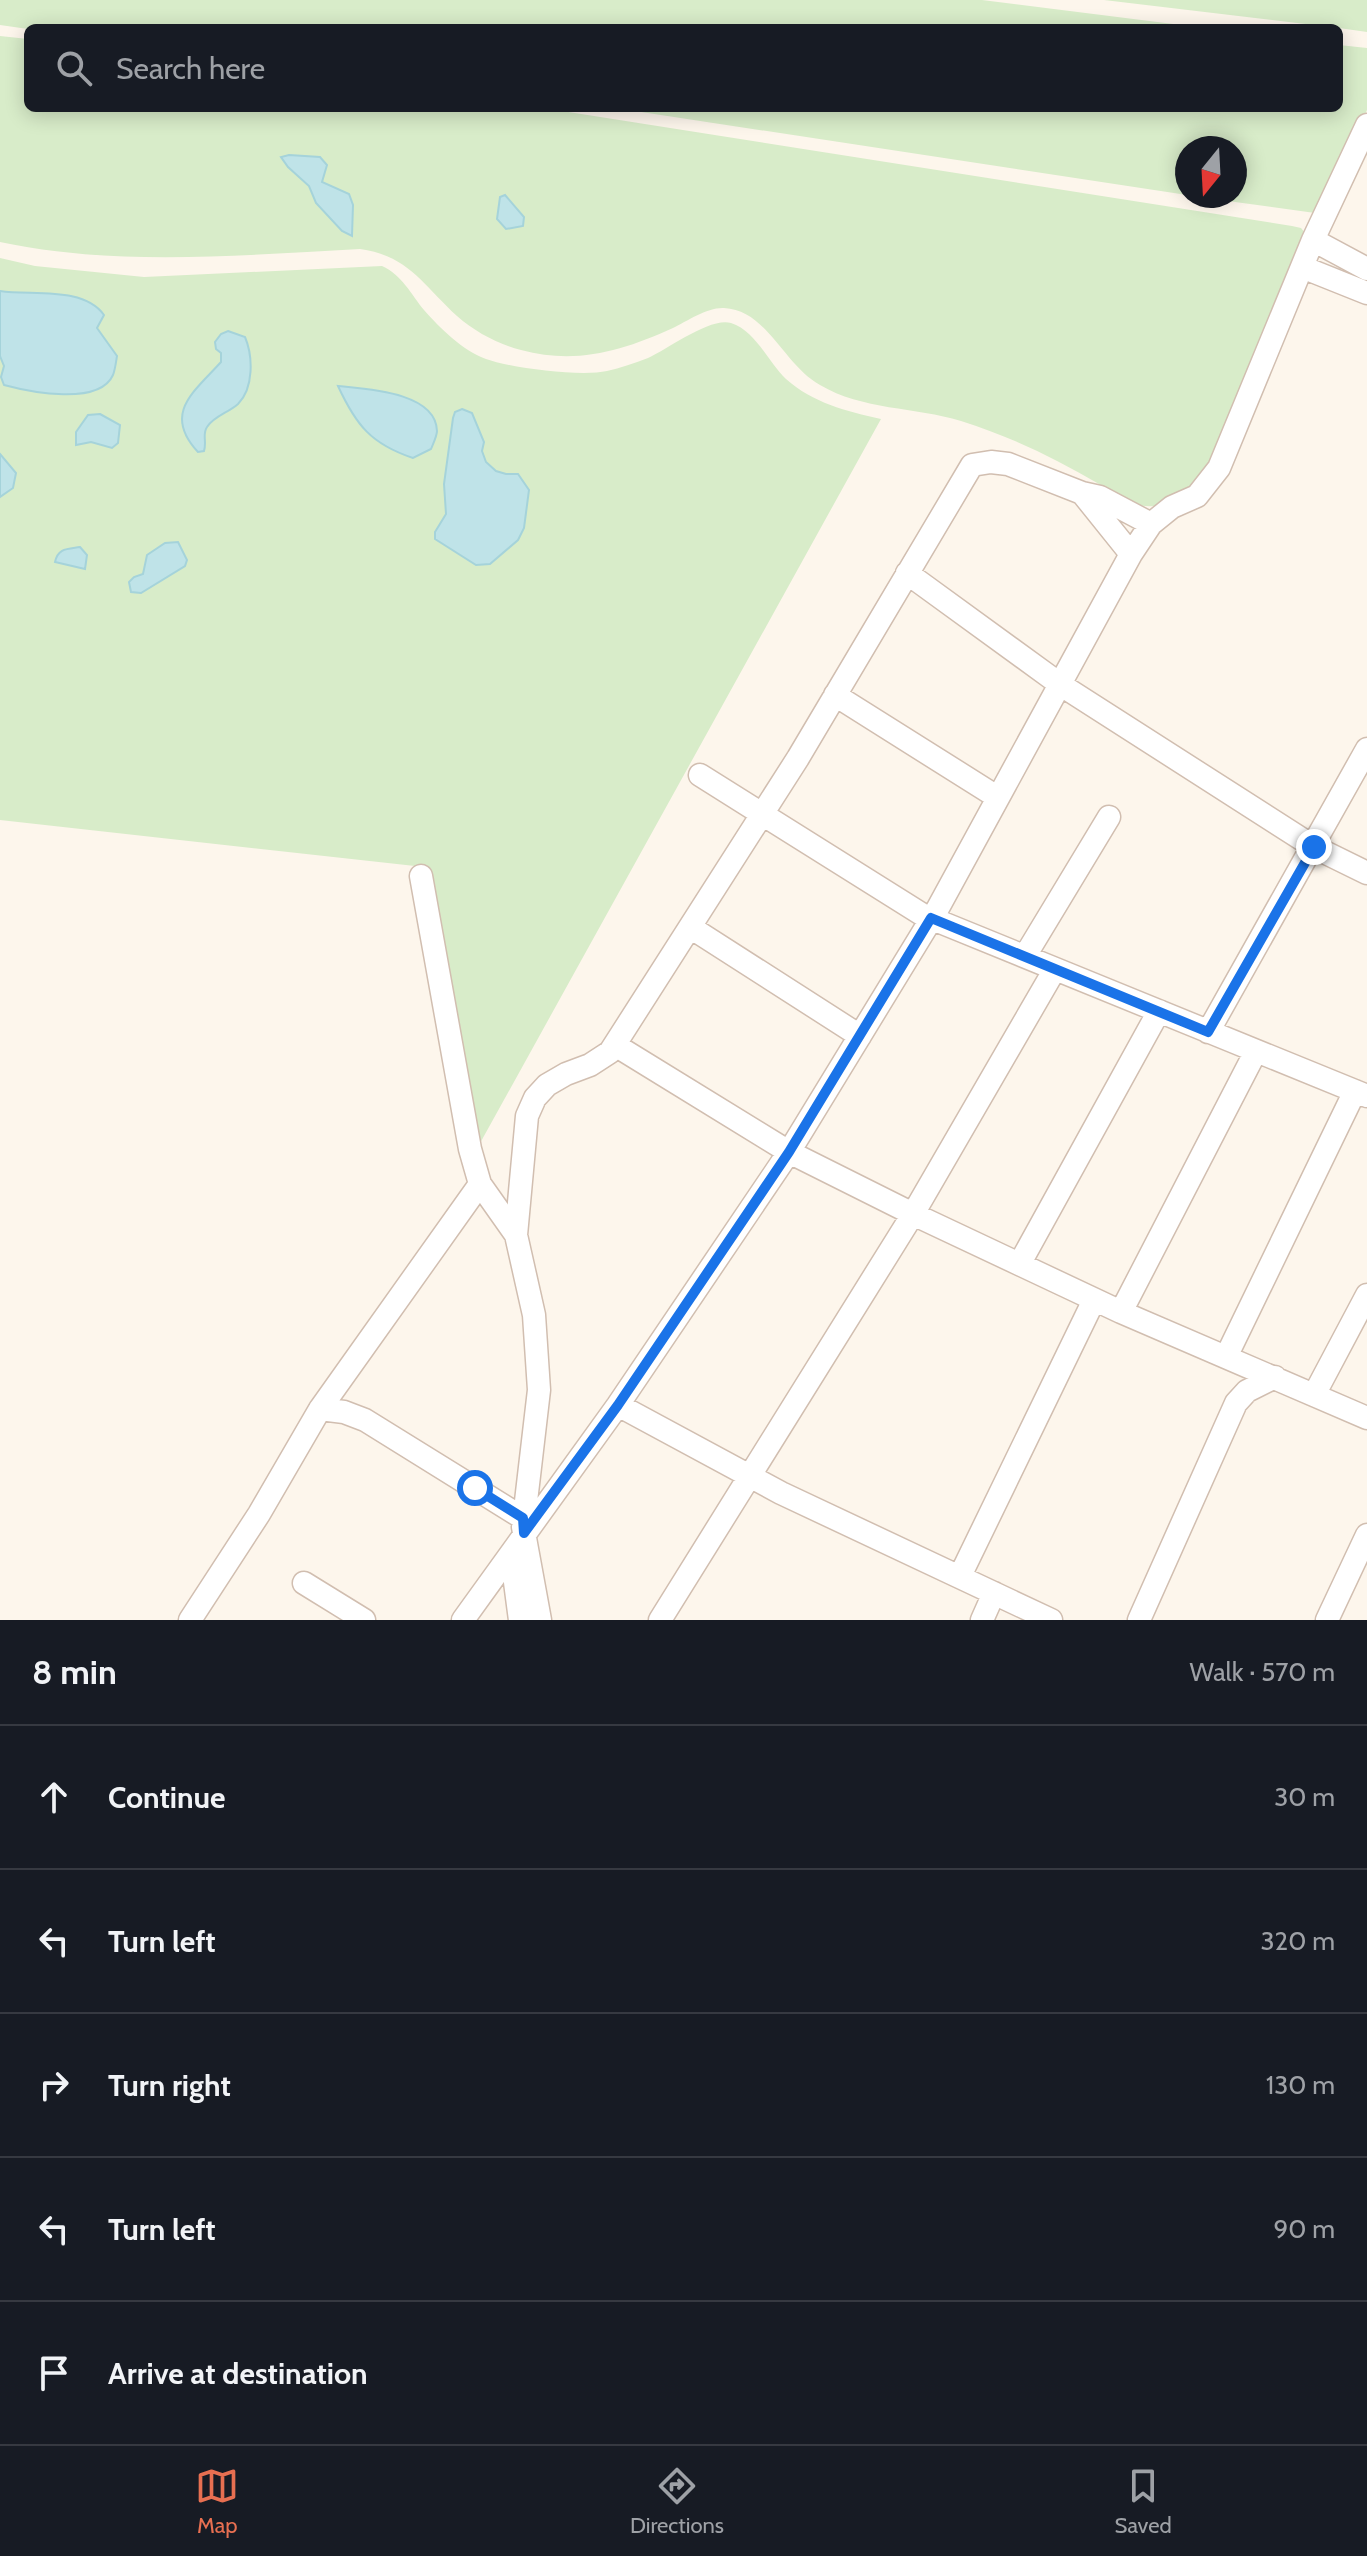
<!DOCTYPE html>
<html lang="en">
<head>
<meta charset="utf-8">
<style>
  body { margin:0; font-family:Cabin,sans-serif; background:#20242c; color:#f1f3f6 }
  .compass { position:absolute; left:1175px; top:136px; width:72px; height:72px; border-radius:50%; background:#171b24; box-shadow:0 4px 20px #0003; rotate:198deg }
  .stop { position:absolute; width:24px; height:24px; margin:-18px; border:6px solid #1a73e8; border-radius:50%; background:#fff }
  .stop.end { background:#1a73e8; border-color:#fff; box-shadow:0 2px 8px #0008 }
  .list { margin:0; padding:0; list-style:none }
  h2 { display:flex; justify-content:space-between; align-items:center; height:104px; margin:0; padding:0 32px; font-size:34px }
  h2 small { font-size:26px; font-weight:400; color:#9ea1a6 }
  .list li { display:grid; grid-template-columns:52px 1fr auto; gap:24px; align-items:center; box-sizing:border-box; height:144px; padding:0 32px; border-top:2px solid #363941 }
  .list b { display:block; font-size:30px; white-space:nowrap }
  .list em { font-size:26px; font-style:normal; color:#9ea1a6 }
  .icon { flex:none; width:44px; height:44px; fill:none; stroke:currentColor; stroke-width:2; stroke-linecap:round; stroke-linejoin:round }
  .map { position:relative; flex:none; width:1367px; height:1620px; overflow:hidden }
  .search { position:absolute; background:#171b24; box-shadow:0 4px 20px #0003; left:24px; right:24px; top:24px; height:88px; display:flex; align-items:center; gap:20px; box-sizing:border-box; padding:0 28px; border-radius:12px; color:#9ea1a6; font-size:30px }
  .sheet { height:824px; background:#171b24 }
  nav { display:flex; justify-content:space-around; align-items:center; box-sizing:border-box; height:112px; border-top:2px solid #363941; background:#171b24; font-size:22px; color:#9ea1a6 }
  nav a { display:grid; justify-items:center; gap:4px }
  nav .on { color:#e76f51 }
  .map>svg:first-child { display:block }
  .green { fill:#d8ecc9 }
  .water { fill:#bfe3e8; stroke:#a5d3da; stroke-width:2 }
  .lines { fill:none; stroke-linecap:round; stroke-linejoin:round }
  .minor-casing { stroke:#d1beb0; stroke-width:25 }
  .minor { stroke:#fff; stroke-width:22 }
  .route { stroke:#1a73e8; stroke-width:10 }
</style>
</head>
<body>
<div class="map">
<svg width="1367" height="1620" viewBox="0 0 1367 1620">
  <rect width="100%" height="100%" fill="#fdf6ec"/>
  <!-- green -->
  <path class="green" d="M0,0H982L1205,28L28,29L0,25Z
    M1104,0H1367V32L1339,28Z
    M0,36L28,39V108H543L1292,226L1301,228L1305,233L1213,462C1189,491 1171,515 1130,503C1119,497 1109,490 1099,484C1055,458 1009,436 961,421C915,407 862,410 820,385C783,364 767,310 724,308C708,307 687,321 673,328C622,351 576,365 521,350C498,344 475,332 457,316C423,285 409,256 360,249C240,255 118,267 0,242Z
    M1339,45L1367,48V110L1320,210L1315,213L1191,196H1235V148H1187V195L615,108H1339Z
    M0,258L35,266L144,277L382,266C402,275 411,294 424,310C440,328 463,351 486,359C511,368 581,377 607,371C620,368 635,363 648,358C668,349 710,317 731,323C756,331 768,362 786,379C813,403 846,411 881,419L479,1145L424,867L0,820Z"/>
  <!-- water -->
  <path class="water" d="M289,155L320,157L327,165L322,182L349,194L353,205L352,236L342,231L316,203L309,186L288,167L281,157Z
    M505,195L524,217L523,226L506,229L497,219L500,197Z
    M0,291C32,296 83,286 104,315L97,328L117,356C116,362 115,370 113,375C99,406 30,392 4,385L1,377L4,366L0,356Z
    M228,331L245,337C253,356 254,388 238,404C228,413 214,416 207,427C202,434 207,442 204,451L198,452C162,413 194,392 221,362V353L216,349L215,342L221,334Z
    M338,386C366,389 436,392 437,431C437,436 433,444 431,449L413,458C371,444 356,425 338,386Z
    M462,409L472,413L484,442L482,451L486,462L496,471L506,474H518L529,490L524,528L518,540L490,564L476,565L435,539V532L446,514L444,484L453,418L455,412Z
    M100,414L120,425L118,443L112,448L91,442L76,445V432L88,415Z
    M0,454L16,473L13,488L0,497Z
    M178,542L187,560L185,566L141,593L131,592L129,582L134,577L143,574L147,555L165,543Z
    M80,547L87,555L85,569L55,562C58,548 67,549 80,547Z"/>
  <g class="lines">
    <defs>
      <path id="minor" d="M1313,240L1367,269
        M1302,267L1367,293
        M1082,493L1131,554
        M907,573L1061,685L1314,847L1367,873
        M835,695L997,797
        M700,775L923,915L1367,1096
        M421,876L470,1149L480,1184L516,1235L534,1315L539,1390L523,1527L540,1620
        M690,927L860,1036
        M1025,956L1109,817
        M1208,1032L1367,749
        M615,1045L789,1152L913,1214L1121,1312L1367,1418
        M516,1235L527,1116L535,1098L547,1085L566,1074L590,1065L610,1052L798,758L972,465L991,462L1008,464L1082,493L1100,497L1151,524
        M1020,1263L1159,1011
        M1121,1312L1256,1051
        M1226,1357L1355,1091
        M1314,1395L1367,1295
        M618,1405L781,1493L1051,1620
        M320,1409L344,1412L365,1420L523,1518
        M960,1576L1094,1300
        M304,1583L364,1620
        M190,1620L259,1514L320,1409L480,1184
        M463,1620L618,1405L789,1152L938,908L1131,554L1151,524L1172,507L1197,496L1219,468L1313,240L1367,125
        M520,1620L515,1582L527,1556
        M660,1620L913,1214L1055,969
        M982,1620L994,1593
        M1139,1620L1236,1403L1247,1391L1275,1377
        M1327,1620L1367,1535"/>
    </defs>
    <!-- minor casing -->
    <use href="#minor" class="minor-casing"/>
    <!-- minor -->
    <use href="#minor" class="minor"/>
  </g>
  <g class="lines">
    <!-- route -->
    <path class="route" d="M475,1488L523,1518L524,1533L618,1405L789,1152L931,918L1208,1032L1314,847"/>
  </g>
</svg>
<svg class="compass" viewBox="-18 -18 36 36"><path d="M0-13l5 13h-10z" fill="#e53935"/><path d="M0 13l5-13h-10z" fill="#9ea1a6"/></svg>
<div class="stop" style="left:475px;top:1488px"></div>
<div class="stop end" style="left:1314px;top:847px"></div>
<div class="search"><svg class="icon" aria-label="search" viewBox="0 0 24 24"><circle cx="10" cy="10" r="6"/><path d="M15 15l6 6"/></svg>Search here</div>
</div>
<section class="sheet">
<h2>8 min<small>Walk · 570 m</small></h2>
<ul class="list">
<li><svg class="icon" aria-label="ahead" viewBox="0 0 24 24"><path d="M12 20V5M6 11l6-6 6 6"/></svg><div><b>Continue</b></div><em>30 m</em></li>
<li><svg class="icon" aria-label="left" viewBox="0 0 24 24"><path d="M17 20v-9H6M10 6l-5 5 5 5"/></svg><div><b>Turn left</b></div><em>320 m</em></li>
<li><svg class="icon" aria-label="right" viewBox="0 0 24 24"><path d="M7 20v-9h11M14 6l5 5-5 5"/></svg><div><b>Turn right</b></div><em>130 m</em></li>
<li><svg class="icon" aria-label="left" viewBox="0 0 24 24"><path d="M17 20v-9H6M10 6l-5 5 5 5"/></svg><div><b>Turn left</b></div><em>90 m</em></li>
<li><svg class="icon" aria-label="arrive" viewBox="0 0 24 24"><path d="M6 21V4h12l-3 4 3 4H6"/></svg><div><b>Arrive at destination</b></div></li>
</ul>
</section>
<nav>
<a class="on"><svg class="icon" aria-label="map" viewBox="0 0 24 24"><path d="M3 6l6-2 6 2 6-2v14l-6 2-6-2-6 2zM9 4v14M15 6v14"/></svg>Map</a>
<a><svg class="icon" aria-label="directions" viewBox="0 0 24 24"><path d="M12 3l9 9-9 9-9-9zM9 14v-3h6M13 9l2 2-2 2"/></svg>Directions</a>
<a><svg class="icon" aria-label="saved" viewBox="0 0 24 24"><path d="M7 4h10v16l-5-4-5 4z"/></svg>Saved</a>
</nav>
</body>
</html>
